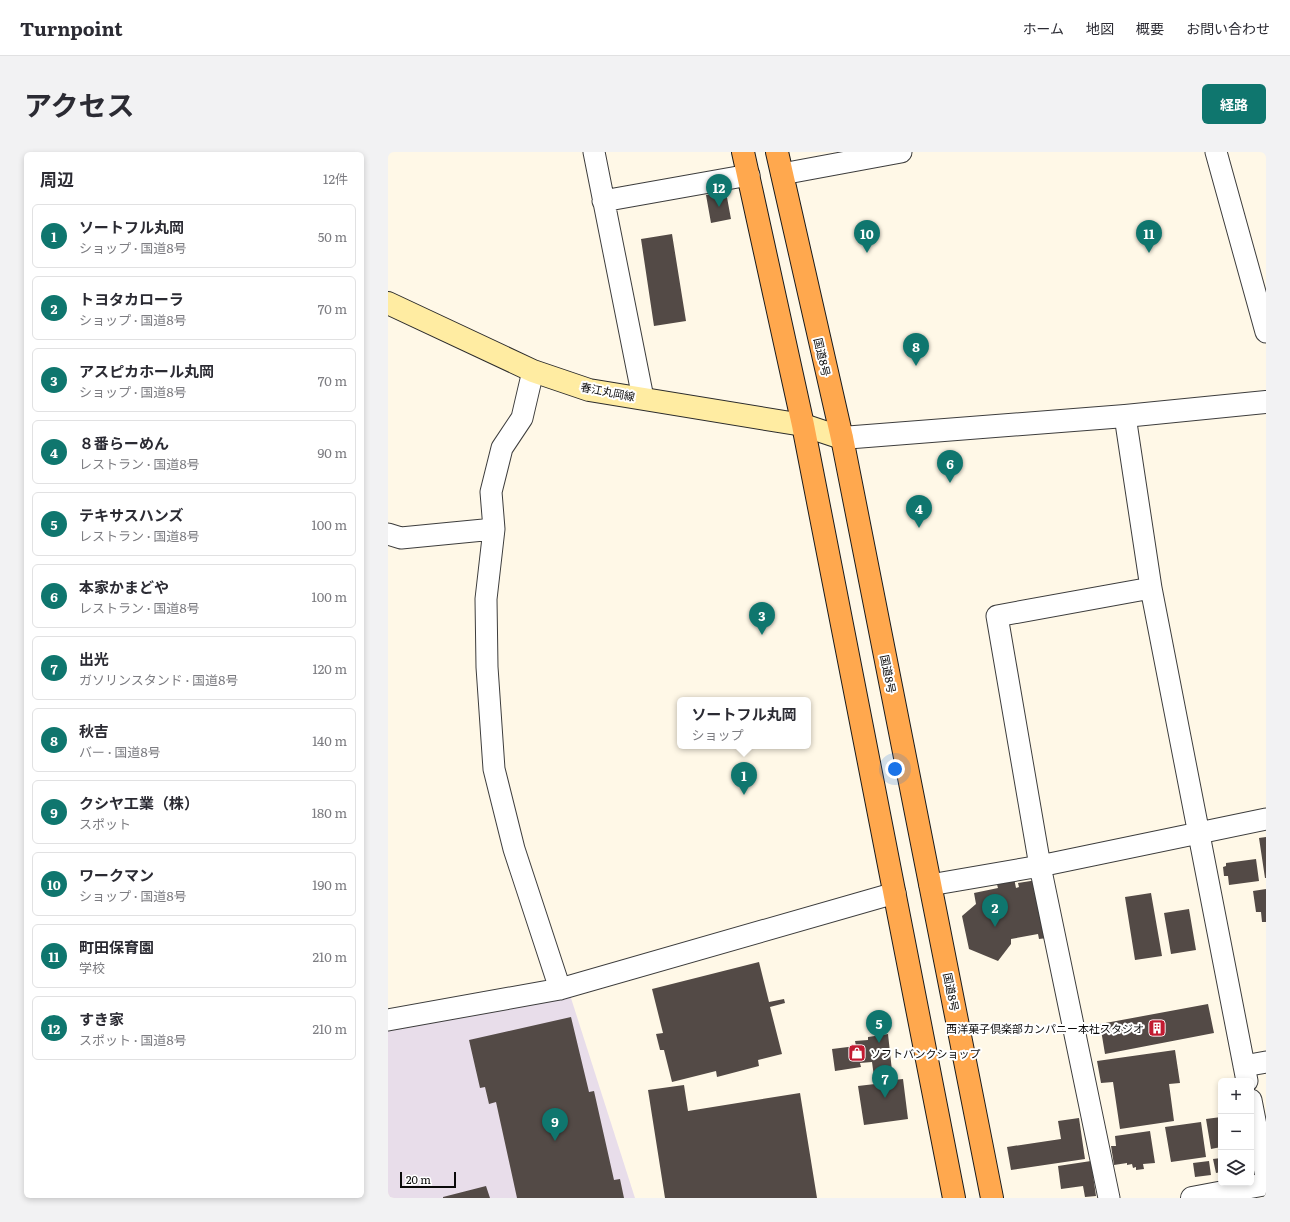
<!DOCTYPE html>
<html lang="ja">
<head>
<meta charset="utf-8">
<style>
  body { margin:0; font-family:Literata,"Noto Sans JP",serif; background:#f2f2f3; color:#2b2b33 }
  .controls { position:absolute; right:12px; bottom:12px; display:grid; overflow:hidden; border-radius:6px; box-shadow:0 2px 6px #0003 }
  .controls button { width:36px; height:36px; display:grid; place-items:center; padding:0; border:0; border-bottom:1px solid #e1e1e2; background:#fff; color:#2b2b33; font:20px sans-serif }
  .scale { position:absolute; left:12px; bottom:10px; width:56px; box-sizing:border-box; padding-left:4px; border:2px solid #0a0a0a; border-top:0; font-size:11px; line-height:14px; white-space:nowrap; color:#0a0a0a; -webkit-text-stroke:3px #fff; paint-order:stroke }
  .you { position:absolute; left:507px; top:617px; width:14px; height:14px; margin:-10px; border:3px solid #fff; border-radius:50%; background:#1a73e8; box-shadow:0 0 0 6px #1a73e833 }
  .badge { display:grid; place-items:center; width:26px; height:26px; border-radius:50%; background:#0f766e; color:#fff; font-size:13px; font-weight:700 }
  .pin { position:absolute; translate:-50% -33px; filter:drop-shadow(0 1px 2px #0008) }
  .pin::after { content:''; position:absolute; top:21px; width:14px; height:12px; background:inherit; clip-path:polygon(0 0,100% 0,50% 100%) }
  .popup { position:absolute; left:289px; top:545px; width:134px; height:52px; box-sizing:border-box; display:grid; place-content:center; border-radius:6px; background:#fff; filter:drop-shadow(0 1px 3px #0005); font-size:13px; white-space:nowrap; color:#7c7c81 }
  .popup b { font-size:15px; color:#2b2b33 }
  .popup::after { content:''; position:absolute; left:50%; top:100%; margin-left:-8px; border:8px solid transparent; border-top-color:#fff }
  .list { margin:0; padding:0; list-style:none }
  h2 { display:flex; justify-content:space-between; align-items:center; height:52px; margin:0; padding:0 16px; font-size:17px }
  h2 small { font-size:13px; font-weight:400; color:#7c7c81 }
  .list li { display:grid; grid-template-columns:26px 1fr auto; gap:12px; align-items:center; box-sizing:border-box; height:64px; margin:0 8px 8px; padding:0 8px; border:1px solid #e1e1e2; border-radius:6px }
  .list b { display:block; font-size:15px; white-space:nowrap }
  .list p { margin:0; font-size:13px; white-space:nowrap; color:#7c7c81 }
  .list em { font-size:13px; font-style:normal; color:#7c7c81 }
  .icon { flex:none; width:22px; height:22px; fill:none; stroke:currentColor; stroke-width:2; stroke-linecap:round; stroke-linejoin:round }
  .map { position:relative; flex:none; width:878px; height:1046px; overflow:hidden; border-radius:6px }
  header { display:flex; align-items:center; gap:24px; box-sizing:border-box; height:56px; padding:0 20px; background:#fff; border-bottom:1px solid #e1e1e2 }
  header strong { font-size:19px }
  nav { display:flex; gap:22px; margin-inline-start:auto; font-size:14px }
  .intro { display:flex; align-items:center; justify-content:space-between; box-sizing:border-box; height:96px; padding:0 24px }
  h1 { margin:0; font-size:28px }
  .button { padding:10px 18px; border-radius:6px; background:#0f766e; color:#fff; font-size:14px; font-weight:700 }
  main { display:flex; gap:24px; padding:0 24px }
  aside { flex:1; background:#fff; border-radius:6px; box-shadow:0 2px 6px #0003 }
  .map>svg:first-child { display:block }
  .industrial { fill:#e8ddea }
  .building { fill:#534a46 }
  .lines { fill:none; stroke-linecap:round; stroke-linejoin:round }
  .minor-casing { stroke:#3d3d3d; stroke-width:23 }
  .tertiary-casing { stroke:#3d3d3d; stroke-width:24 }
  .secondary-casing { stroke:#2c2c2c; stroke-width:24 }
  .trunk-casing { stroke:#1b1b1b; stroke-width:24 }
  .minor { stroke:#fff; stroke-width:21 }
  .tertiary { stroke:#fff; stroke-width:22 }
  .secondary { stroke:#ffeca2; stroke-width:22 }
  .trunk { stroke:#ffa84e; stroke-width:22 }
  .labels { text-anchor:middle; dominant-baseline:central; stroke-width:4; stroke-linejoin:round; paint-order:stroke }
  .street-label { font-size:11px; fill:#0a0a0a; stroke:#fff }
  .poi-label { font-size:11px; fill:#0a0a0a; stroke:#fff; text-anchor:end }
</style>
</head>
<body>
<header>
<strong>Turnpoint</strong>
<nav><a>ホーム</a><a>地図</a><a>概要</a><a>お問い合わせ</a></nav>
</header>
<div class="intro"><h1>アクセス</h1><a class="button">経路</a></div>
<main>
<aside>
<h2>周辺<small>12件</small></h2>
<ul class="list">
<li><span class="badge">1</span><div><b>ソートフル丸岡</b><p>ショップ · 国道8号</p></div><em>50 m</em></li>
<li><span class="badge">2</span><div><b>トヨタカローラ</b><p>ショップ · 国道8号</p></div><em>70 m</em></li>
<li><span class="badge">3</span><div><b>アスピカホール丸岡</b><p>ショップ · 国道8号</p></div><em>70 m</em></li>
<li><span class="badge">4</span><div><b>８番らーめん</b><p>レストラン · 国道8号</p></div><em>90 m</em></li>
<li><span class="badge">5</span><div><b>テキサスハンズ</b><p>レストラン · 国道8号</p></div><em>100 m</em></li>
<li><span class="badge">6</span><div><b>本家かまどや</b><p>レストラン · 国道8号</p></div><em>100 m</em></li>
<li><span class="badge">7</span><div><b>出光</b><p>ガソリンスタンド · 国道8号</p></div><em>120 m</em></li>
<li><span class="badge">8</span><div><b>秋吉</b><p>バー · 国道8号</p></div><em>140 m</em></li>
<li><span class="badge">9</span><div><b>クシヤ工業（株）</b><p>スポット</p></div><em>180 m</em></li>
<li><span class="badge">10</span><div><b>ワークマン</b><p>ショップ · 国道8号</p></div><em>190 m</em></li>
<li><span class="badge">11</span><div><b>町田保育園</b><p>学校</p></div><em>210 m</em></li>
<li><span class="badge">12</span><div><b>すき家</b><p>スポット · 国道8号</p></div><em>210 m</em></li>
</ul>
</aside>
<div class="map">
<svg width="878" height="1046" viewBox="0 0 878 1046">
  <rect width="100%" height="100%" fill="#fff8e7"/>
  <!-- industrial -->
  <path class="industrial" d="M182,843L247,1046H0V876Z"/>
  <!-- building -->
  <path class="building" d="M338,40L343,67L323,71L318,43Z
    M284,82L298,169L266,174L253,87Z
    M878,685V726H877L871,686Z
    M868,707L871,729L841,733L840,724H836L835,715L838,714V711Z
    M626,726L628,736L631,735L630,731L649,728L659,786L651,787L650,782L623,787V792L610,809L581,797L574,764L588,752L586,741L610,736L608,729Z
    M878,737V770H874L873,760H868L865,739Z
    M763,741L774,804L747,808L737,745Z
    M801,757L808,798L783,802L776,761Z
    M371,810L381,850L396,847L397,851L382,855L394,902L370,908L371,914L329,925L328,919L284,930L276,898H272L268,882L275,881L264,837Z
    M820,852L826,881L717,902L712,872Z
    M183,865L201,940L206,939L226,1028L232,1027L236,1046H129L108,950L101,952L97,935L92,936L81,888Z
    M500,882L505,928L515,927L520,967L476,973L470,934L487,932L484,910L472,911L473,915L447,919L444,897L468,894L467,889L480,888V885Z
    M787,898L792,931L781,932L786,969L732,977L725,930L713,931L709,909Z
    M296,933L300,959L412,941L429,1046H277L260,938Z
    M833,965V995L823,997L818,967Z
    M691,966L697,1007L623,1018L619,995L673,987L670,969Z
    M813,970L818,1005L783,1010L777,975Z
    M762,979L767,1011L755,1012L756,1017L748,1018V1015L745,1016L744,1012L739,1013V1011L726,1013L723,994H728L727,984Z
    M833,1006V1020L828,1021L825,1007Z
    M703,1009L708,1044L697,1045L695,1034L673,1037L670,1014Z
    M821,1009L823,1023L807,1025L805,1011Z
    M98,1034L102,1046H55V1045Z"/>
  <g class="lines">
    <defs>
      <path id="minor" d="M206,0L255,246
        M828,0L878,180
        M394,22L513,0
        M215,49L361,23
        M145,219L134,266L114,296L103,340L106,377L98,447L99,515L106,617L126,697L172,837
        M737,264L763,436L859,929
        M0,382L13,386L106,377
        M542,733L652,714L878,667
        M0,868L172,837L507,741
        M856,914L878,910
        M863,948L878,1025
        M721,1046L652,714L609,464L763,436"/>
      <path id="tertiary" d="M454,286L737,264L878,250
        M804,1046L878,1032"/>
      <path id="secondary" d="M0,151L145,219L201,238L415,273L454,286"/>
      <path id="trunk" d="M355,0L415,273L566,1046
        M389,0L454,286L604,1046"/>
    </defs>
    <!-- minor casing -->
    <use href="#minor" class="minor-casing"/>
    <!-- tertiary casing -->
    <use href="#tertiary" class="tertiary-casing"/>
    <!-- secondary casing -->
    <use href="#secondary" class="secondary-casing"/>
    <!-- trunk casing -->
    <use href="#trunk" class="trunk-casing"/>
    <!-- minor -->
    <use href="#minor" class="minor"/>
    <!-- tertiary -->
    <use href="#tertiary" class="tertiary"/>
    <!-- secondary -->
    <use href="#secondary" class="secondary"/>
    <!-- trunk -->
    <use href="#trunk" class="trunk"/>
  </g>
  <!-- icons -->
  <defs>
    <symbol id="building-square" viewBox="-11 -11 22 22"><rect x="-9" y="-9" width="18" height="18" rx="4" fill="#c21a31" stroke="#fff"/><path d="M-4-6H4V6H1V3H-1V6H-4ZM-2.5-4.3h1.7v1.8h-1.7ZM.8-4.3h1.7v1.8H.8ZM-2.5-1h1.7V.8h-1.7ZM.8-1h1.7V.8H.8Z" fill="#fff"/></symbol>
    <symbol id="shop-square" viewBox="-11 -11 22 22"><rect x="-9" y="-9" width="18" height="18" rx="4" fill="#c21a31" stroke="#fff"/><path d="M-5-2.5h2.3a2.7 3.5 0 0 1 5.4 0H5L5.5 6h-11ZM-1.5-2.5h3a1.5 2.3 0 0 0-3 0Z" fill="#fff"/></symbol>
  </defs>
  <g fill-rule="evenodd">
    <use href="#building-square" x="759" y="866" width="20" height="20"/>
    <use href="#shop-square" x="459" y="891" width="20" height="20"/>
  </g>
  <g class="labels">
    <!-- street labels -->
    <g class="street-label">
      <text transform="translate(435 205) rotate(77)">国道8号</text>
      <text transform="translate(220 239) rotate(11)">春江丸岡線</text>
      <text transform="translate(501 522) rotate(79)">国道8号</text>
      <text transform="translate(564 840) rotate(79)">国道8号</text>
    </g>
    <!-- poi labels -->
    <g class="poi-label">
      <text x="756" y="876">西洋菓子倶楽部カンパニー本社スタジオ</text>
      <text x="482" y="901" text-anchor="start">ソフトバンクショップ</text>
    </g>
  </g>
</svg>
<div class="controls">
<button>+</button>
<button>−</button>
<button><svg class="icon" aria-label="layers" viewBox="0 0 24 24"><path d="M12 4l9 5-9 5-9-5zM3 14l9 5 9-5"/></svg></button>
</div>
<div class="scale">20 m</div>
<div class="you"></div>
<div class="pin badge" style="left:356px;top:643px">1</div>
<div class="popup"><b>ソートフル丸岡</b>ショップ</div>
<div class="pin badge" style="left:607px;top:775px">2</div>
<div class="pin badge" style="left:374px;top:483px">3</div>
<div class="pin badge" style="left:531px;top:376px">4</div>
<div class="pin badge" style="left:491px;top:891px">5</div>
<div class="pin badge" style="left:562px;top:331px">6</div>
<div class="pin badge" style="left:497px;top:946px">7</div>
<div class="pin badge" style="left:528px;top:214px">8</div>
<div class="pin badge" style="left:167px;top:989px">9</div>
<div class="pin badge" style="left:479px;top:101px">10</div>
<div class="pin badge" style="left:761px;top:101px">11</div>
<div class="pin badge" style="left:331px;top:55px">12</div>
</div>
</main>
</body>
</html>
